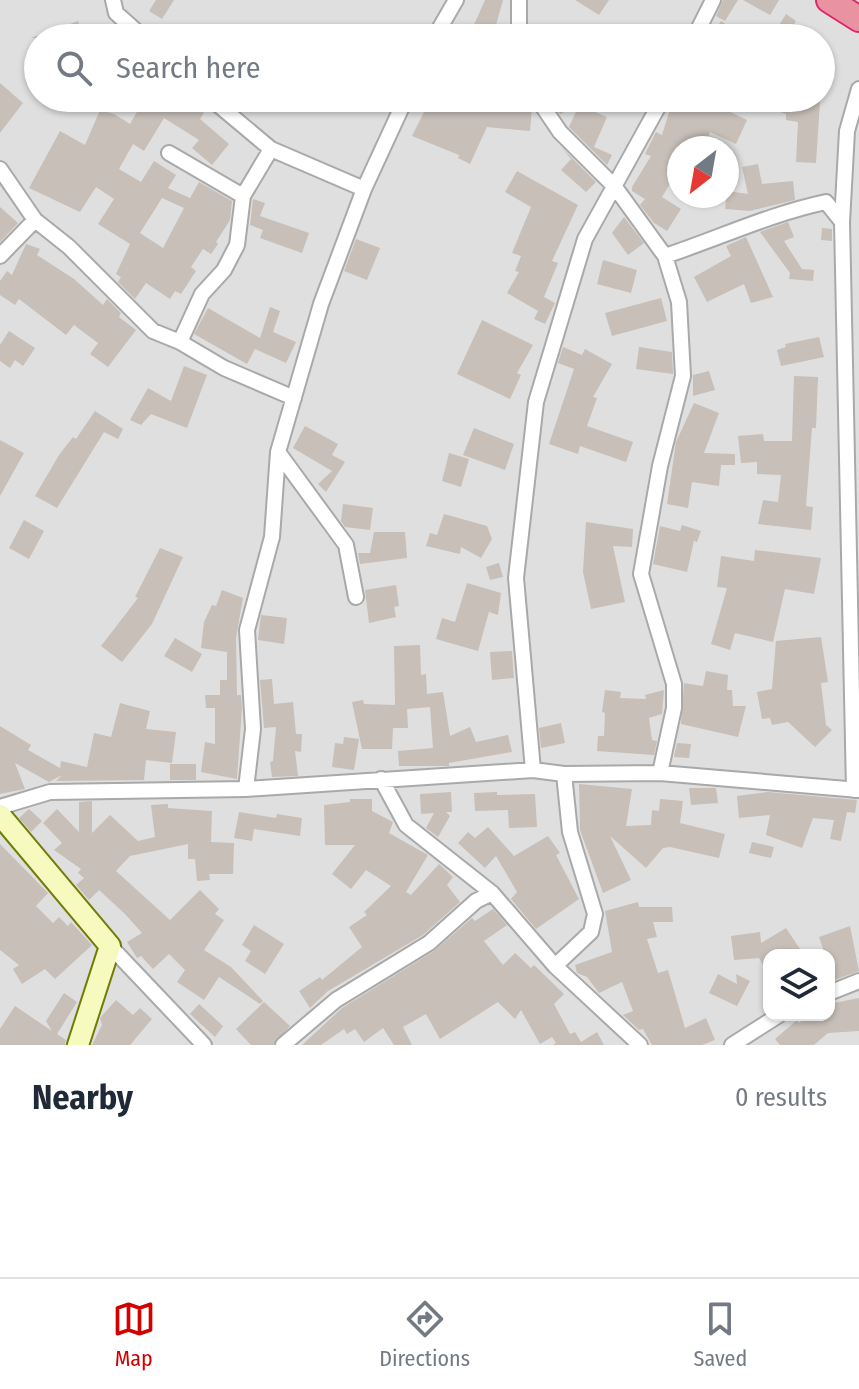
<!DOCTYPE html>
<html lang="en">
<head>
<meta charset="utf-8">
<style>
  body { margin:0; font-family:"Fira Sans Condensed",sans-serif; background:#f2f2f3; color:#1f2937 }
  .controls { position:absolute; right:24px; bottom:24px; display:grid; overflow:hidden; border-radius:16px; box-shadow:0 2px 6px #0004 }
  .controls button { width:72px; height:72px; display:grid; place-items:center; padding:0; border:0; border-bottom:2px solid #e0e1e3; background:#fff; color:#1f2937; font:40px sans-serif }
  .compass { position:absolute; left:667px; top:136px; width:72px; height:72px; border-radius:50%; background:#fff; box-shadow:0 2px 6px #0004; rotate:211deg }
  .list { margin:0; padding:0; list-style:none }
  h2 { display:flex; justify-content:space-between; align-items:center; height:104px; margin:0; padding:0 32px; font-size:34px }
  h2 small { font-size:26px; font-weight:400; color:#747a83 }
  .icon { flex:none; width:44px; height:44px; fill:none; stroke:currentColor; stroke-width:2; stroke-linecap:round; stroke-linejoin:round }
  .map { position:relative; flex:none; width:859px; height:1045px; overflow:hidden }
  .search { position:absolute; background:#fff; box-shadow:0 2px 6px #0004; left:24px; right:24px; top:24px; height:88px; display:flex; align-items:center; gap:20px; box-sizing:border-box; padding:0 28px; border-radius:44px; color:#747a83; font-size:30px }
  .sheet { height:232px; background:#fff }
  nav { display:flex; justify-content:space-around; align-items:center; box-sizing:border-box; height:112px; border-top:2px solid #e0e1e3; background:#fff; font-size:22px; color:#747a83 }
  nav a { display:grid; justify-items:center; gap:4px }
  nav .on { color:#d40000 }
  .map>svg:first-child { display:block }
  .residential { fill:#e0dfdf; fill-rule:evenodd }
  .building { fill:#c7bfb8; fill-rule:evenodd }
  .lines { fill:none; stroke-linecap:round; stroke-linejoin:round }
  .street-casing { stroke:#a9a9a9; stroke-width:18 }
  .secondary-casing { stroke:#707d05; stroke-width:24 }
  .highway-casing { stroke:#dc2a67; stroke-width:28 }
  .street { stroke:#fff; stroke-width:14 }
  .secondary { stroke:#f7fabf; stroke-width:20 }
  .highway { stroke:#e892a2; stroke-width:24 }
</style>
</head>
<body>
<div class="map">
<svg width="859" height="1045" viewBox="0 0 859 1045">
  <rect width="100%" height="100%" fill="#f2efe9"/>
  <!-- residential -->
  <path class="residential" d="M0,0H859V1045H0ZM38,38H821V98H38ZM679,148H727V196H679ZM769,955H829V1015H769Z"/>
  <!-- building -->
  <path class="building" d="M156,0H174L162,19L149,11Z
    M485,0H503L496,25L509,31V38H468Z
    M575,0H609L599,15Z
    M723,0H738L725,21L716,16Z
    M743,0H779L770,15Z
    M786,14L796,21L793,26L815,38H771Z
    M78,21L82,32L88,24L105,38H31Z
    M721,21L746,38H710Z
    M0,83L23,103L0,133Z
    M145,98H179L204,113L200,119L229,144L212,165L192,148L199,140L164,118L144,151L133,144L119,169L141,182L154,161L176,175L168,188L190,198L199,182L232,201L230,220L216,242L218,244L211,254L203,249L191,267L196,271L181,294L175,291L170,299L146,283L135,299L118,282L121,277L116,274L130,244L98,224L114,199L96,187L80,212L29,188L60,131L85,145L100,110L114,114L130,124ZM162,198L184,208L163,248L140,233Z
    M431,98L527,100L532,108L530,131L487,127L470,164L458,158L459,155L412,136Z
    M549,98H560L572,108L560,114Z
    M781,98L820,102L816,163L796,162L798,122L786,120V114L777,111Z
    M673,100L710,112L714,104L747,120L736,144L710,132L705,148H679V169L662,197L681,209L667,231L654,223L640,205L645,199L632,191V187L651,156L645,154L656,132L662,135Z
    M579,105L607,117L594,147L612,155L607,165L569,127Z
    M561,147L596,182L586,192L561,170L571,159Z
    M758,164L762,184L793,181L795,200L750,211L725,209L727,191L748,194L742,167Z
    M517,171L578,205L552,261L558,263L544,297L555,303L545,324L534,319L538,311L507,293L519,272L515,271L521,256L512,253L531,207L505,192Z
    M253,199L265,203L260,216L309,233L302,253L260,238L263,230L250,225Z
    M0,207L18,223L0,242Z
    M624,217L644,243L628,255L612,233Z
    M788,222L794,237L784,241L802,269L814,270L813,281L789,279L790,273L760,232Z
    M822,228L832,229V241L821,240Z
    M746,237L773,297L751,303L744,284L707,302L694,277L731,256L726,246Z
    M356,239L380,248L367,280L344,271Z
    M26,244L40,249L37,255L74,279L103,305L107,299L121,313L119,317L136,330L108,367L90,354L98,343L74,325L66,335L19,299L15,305L0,295V281L7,271L12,275Z
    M603,260L637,270L631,293L597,284Z
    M661,298L667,321L612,336L605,313Z
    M270,307L280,311L273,332L296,342L286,363L255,349L247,364L194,334L208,308L260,338Z
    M482,320L533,345L517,373L521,375L510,399L457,374Z
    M9,331L35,348L23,366L15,360L10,368L0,361V345Z
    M819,337L824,357L781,366L777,350L786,347L785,344Z
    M563,347L582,355L585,349L612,364L593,397L597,398L587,426L633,442L626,462L580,446L578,454L549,444L574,369L558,363Z
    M639,347L672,352L673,374L636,369Z
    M184,366L207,375L187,428L151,414L141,425L130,420L148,388L171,401Z
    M709,371L715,390L693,396V375Z
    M794,376L818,377L816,428H812L806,506L813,507L811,530L758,524L763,500L778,502L781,475L757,474V462L741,463L738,436L763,434L764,441H792Z
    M694,403L719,413L704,453L735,454V465H721L719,486L692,482L688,508L667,504L676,442Z
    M95,411L123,429L118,439L104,432L57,508L35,496L59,455L73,437L76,439Z
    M305,426L338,444L332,455L345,462L326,492L318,484L332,471L293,448Z
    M474,428L514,444L505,470L463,455Z
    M0,440L24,453L0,496Z
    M449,453L469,459L461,487L442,481Z
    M343,504L373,508L370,530L345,527L341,521Z
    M444,514L487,526L492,539L481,558L461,547L460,554L426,546L430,533L437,535Z
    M24,520L44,531L29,559L9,548Z
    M586,522L633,529L632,547L613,546L625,602L591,609L583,572Z
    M682,525L701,531L697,542L694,541L687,572L653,564L660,526L680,531Z
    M374,532H405L407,558L360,564L358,553H370Z
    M160,548L183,557L152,624L122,662L101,646L138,598L135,597Z
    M755,550L821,558L814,594L785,589L773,642L735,633L730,650L711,644L727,588L717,587L721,556L754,561Z
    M499,563L503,577L490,580L486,567Z
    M467,583L501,593L498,615L489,612L478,651L436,639L442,618L455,622Z
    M396,585L399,606L394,607L396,617L369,623L365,590Z
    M222,590L243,598L236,638L237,695H241L242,708L237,779L201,772L205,742L215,744V708H206L205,695H220V680H227V652L201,648L204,622L212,605L216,606Z
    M261,615L287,618L284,644L258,640Z
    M821,637L828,682L821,683L826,725L832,730L815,747L788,722L772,725L770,718L762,719L757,692L772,689L776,641Z
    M175,638L202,654L192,672L164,656Z
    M420,645L421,675L426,674L427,694L443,692L450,736L470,727L476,742L508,735L512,752L449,763V766H399L398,751L433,748L430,707L407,709L408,728H393L392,749H362L352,702L363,700L364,704L395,705L394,646Z
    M512,651L514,678L492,680L490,652Z
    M706,671L728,675L727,690H732L733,706H746L738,737L681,724L684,683L703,686Z
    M272,679L274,704L293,702L296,734H302L301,752L295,751L298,776L272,777L270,762L273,761L276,727L264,728L260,680Z
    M605,690L621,692L620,698L646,699L645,695L664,690L662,714L649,718L652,740L657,741L654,755L597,751L598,736H604L605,713L602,712Z
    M120,703L150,711L146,729L176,732L172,763L146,760L144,780L56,781L62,775L49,782L15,763L25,789L0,794V726L31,745L28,750L60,768L61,761L87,767L94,733L111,737Z
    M561,723L565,743L541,748L539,728Z
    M344,737L359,739L354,770L332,767L335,743L343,744Z
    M677,743L691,744L689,758L674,757Z
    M170,764H196V780H170Z
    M579,784L632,789L626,826L651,825L652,810L659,811L660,799L683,801L680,823L725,834L719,858L670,847L663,848L646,868L610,836L631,880L603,893L580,830Z
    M689,788H716L718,803L691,805Z
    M451,792L452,812H446L450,816L438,837L426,828L434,813L421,814L420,794Z
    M497,792V795L535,794L537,827L509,828L508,810L475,811L474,793Z
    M768,792L857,800L855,813L847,812L841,841L830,839L834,820L813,818L802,848L766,835L770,815L739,818L737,796Z
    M350,799H372V811L393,822L389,833L428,855L406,892L411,895L439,864L453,877L447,885L460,902L423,935L328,991L310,1008L299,991L320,977L322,980L362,947L349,927L367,915L364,912L391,886L366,870L351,889L332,874L355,845H325L324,805L350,802Z
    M92,801V833L110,815L138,841L155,837L151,805L168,804V808L212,811L211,842L234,843L233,874H209L210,880L197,881L195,859H188V844L130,856L116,871L170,920L200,890L219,909L215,914L224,920L204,950L231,967L263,1001L260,1004L219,977L204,1000L177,982L185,970L169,954L153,969L141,956L137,958L127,942L142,933L125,914L99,890L89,900L76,885L84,878L78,873L81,869L54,850L62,843L43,823L57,809L79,832V802Z
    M29,809L42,821L31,832L19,818Z
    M239,812L276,818L277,814L302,818L300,836L254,829L252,841L234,838Z
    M488,827L514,856L548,836L560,853L556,855L579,899L536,929L511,899L517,892L496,856L485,868L458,843L468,832L475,838Z
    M752,842L774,847L771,858L749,853Z
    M0,844L48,893L36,906L53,923L59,917L68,926L71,922L92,945L55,979L45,969L22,984L13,969L19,965L0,950Z
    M638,902L639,907H672L673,922H653L657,937L647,939L658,973L668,970L685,1028L706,1018L715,1040L702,1045H652L643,1029L639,1030L623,1015L633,1011L622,982L599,993L587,977L577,973L575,965L612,952L605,911Z
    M493,909L507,925L484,941L503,965L515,953L531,968L534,965L564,994L554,1004L570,1034L575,1032L581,1042L597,1032L604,1045H553L556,1043L552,1037L540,1044L521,1010L515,1019L498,1002L440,1039L426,1014L403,1027L412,1045H394L383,1028L364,1042L355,1029L347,1034L344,1029L321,1045H302L342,1008L434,951L472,918L475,921Z
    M254,925L284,944L265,974L245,961L251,951L242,945Z
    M850,926L859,971L829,982V955H825L819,937Z
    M786,928L804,955H769V976L759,958L734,960L731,936L760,932L761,943Z
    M718,974L737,984L736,974L750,981L737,1006L709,993Z
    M64,993L77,1002L57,1034L66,1040L65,1045H0V1029L15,1006L52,1031L46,1021Z
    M859,998V1031L828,1033L814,1045H780L775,1039L797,1020L799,1023L808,1015H830L829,1004Z
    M116,1000L133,1015L140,1008L152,1019L130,1045H92L102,1025L100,1018Z
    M264,1002L290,1026L273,1045H251L236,1029Z
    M199,1004L223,1026L215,1037L190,1014Z"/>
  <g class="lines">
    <defs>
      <path id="street" d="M113,0L116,13L144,38
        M519,0V38
        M434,38L456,0
        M694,38L713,0
        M210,98L271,149L364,189
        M537,98L560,132L615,187L665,256L679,302L683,376L660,466L641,574L674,684V708L660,773
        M271,149L243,196L237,245L224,270L202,294L180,342L224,368L294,398
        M169,153L243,196
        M0,169L35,220L69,247L153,331L180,342
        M0,256L35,220
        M665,256C719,238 770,214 826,202L842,222
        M278,452L346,545L356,597
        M533,770L516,578L536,402L585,239L663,98
        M381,779L406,825L492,893L555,966L640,1045
        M246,789L253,729L247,630L272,537L278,452L321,304L364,189L406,98
        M854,790L842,222L847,131L859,89
        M0,807L50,792L246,789L533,770L564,774L660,773L859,790
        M110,946L204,1045
        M555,966L591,932L595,914L570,832L564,774
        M829,993L859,981
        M283,1045L336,1000L429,943L476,901L492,893
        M732,1045L779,1015"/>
      <path id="secondary" d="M0,815L110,946L78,1045"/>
      <path id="highway" d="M829,0L859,19"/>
    </defs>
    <!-- street casing -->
    <use href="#street" class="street-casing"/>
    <!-- secondary casing -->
    <use href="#secondary" class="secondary-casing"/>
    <!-- highway casing -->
    <use href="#highway" class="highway-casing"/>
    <!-- street -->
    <use href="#street" class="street"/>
    <!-- secondary -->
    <use href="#secondary" class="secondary"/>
    <!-- highway -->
    <use href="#highway" class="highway"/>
  </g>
</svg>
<div class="controls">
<button><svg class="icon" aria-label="layers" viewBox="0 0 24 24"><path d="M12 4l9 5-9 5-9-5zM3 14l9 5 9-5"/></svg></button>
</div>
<svg class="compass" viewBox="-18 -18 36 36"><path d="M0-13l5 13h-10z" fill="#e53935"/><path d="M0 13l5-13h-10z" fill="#747a83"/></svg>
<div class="search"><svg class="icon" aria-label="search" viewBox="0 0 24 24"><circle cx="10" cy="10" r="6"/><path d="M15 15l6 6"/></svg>Search here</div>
</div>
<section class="sheet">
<h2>Nearby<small>0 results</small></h2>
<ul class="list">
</ul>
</section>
<nav>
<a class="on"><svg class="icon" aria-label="map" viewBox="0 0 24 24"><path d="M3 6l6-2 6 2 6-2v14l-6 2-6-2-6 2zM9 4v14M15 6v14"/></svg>Map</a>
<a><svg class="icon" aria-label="directions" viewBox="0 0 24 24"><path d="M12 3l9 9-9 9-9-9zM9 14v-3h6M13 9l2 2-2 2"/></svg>Directions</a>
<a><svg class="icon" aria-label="saved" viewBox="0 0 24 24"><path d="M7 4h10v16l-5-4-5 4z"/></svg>Saved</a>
</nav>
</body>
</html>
